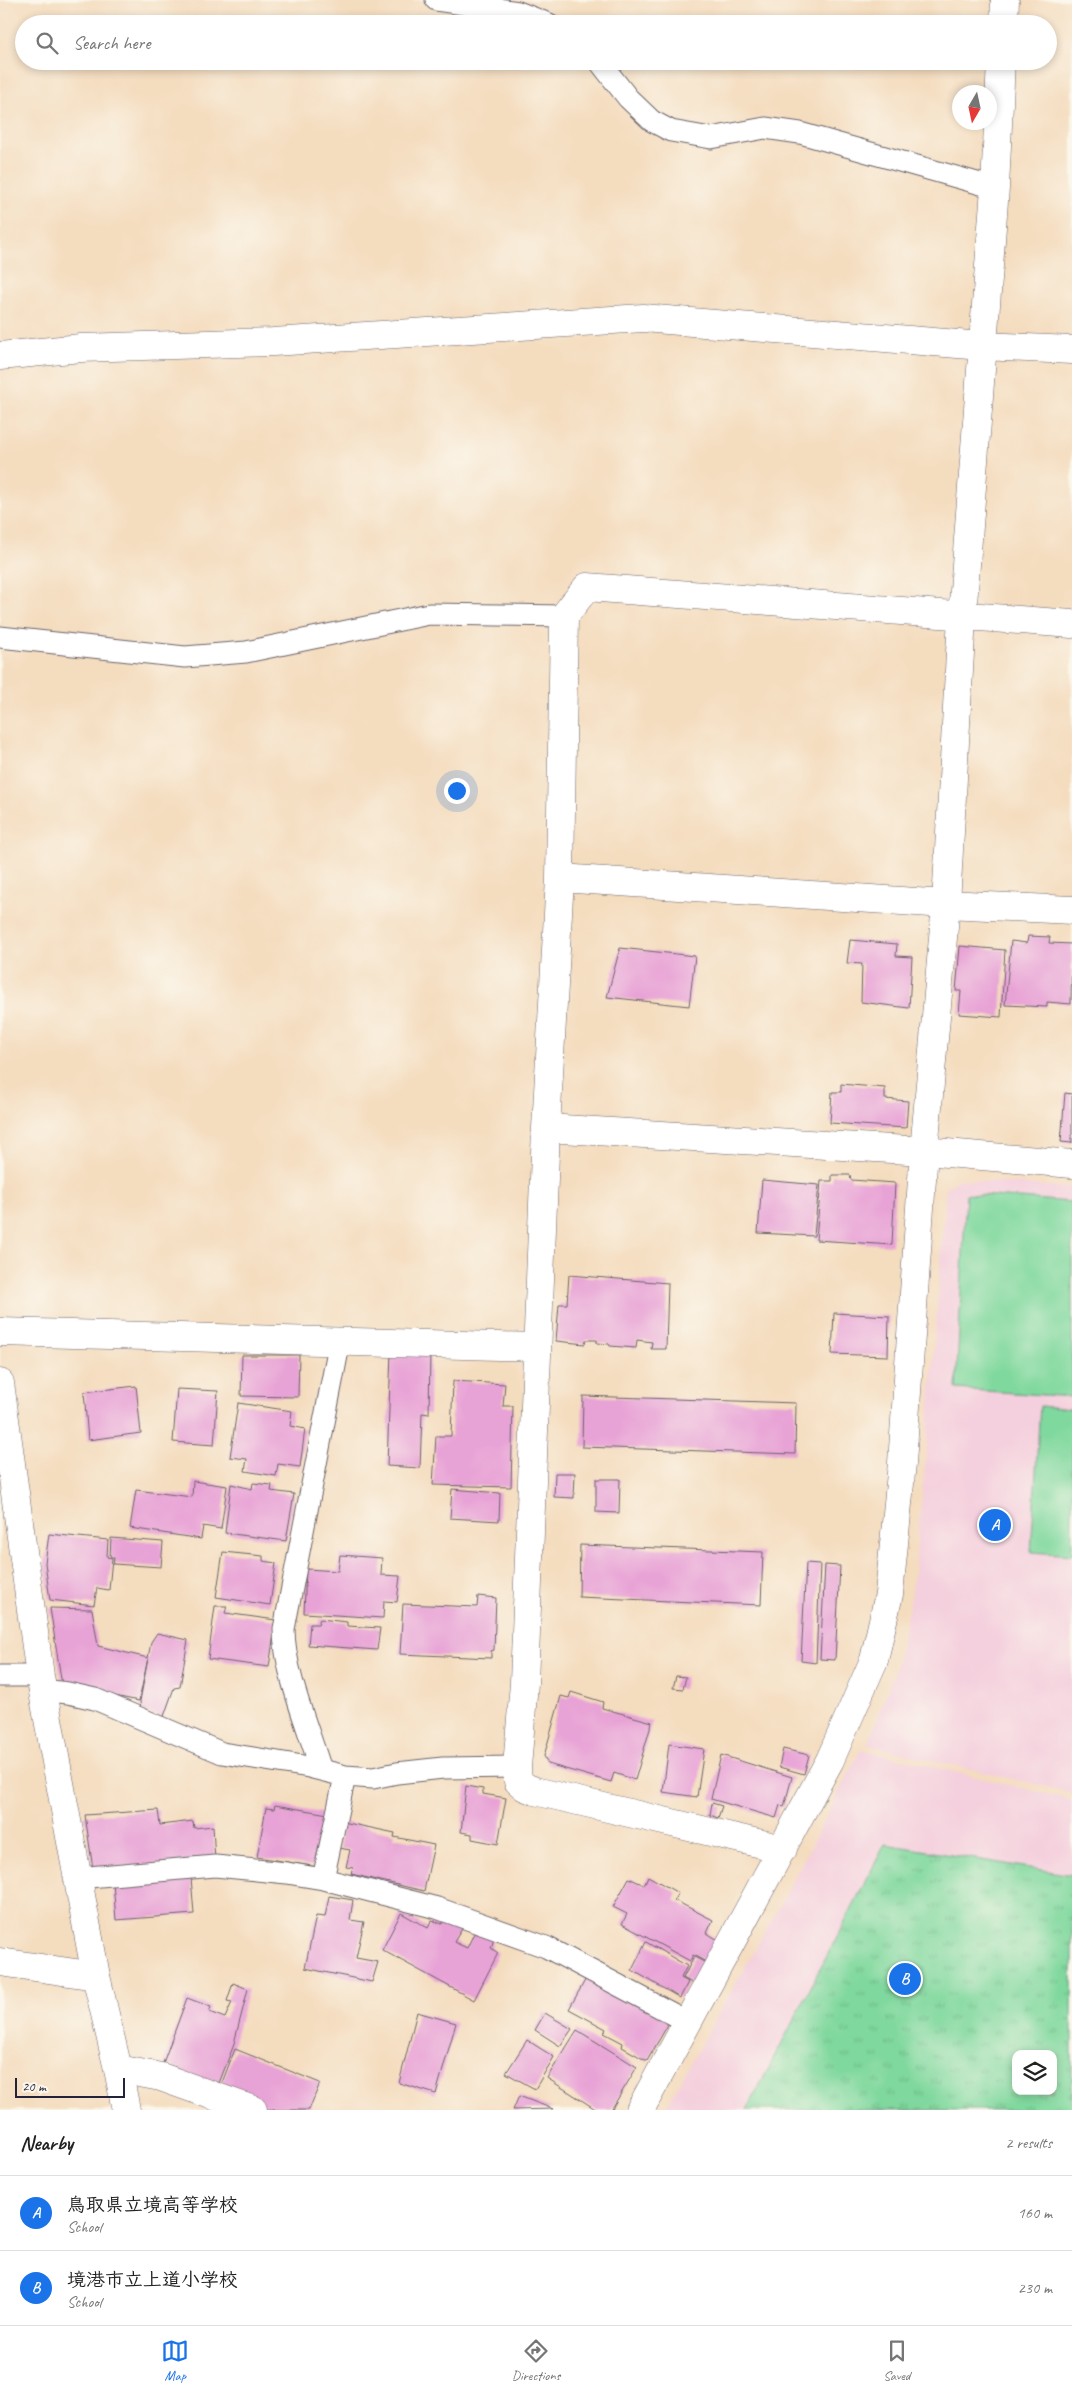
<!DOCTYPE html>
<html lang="en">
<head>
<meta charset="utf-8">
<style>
  body { margin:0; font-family:Caveat,"Klee One",sans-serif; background:#f2f2f2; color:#222 }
  .controls { position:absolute; right:15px; bottom:15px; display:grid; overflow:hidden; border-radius:10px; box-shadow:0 2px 8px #0003 }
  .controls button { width:45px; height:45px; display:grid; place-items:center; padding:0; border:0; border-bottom:1px solid #e0e0e0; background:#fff; color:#222; font:25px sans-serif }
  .compass { position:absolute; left:952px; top:85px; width:45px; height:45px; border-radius:50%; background:#fff; box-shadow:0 2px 8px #0003; rotate:189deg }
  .scale { position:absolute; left:15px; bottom:12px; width:110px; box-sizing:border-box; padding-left:5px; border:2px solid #22223b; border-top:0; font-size:14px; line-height:18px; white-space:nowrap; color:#22223b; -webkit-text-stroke:4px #fbf7ec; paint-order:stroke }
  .you { position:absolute; left:456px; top:790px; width:18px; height:18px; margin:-12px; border:4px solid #fff; border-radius:50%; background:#1a73e8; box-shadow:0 0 0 8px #1a73e833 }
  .badge { display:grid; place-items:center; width:32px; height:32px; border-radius:50%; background:#1a73e8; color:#fff; font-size:16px; font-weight:700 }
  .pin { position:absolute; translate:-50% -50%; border:2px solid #fff; box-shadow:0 1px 5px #0006 }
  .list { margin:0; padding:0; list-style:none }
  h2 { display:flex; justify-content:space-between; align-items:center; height:65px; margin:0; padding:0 20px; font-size:21px }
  h2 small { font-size:16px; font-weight:400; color:#767676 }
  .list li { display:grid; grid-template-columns:32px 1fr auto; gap:15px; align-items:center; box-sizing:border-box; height:75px; padding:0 20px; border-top:1px solid #e0e0e0 }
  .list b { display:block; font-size:19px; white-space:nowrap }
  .list p { margin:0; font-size:16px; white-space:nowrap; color:#767676 }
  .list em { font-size:16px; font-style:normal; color:#767676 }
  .icon { flex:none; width:28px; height:28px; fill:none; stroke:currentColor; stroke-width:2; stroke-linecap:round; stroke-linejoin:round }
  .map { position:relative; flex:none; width:1072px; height:2110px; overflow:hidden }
  .search { position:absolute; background:#fff; box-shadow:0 2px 8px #0003; left:15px; right:15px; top:15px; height:55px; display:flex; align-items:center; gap:12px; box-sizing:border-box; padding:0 18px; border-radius:28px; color:#767676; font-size:19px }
  .sheet { height:215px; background:#fff }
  nav { display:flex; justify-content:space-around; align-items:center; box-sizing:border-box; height:70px; border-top:1px solid #e0e0e0; background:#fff; font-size:14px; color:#767676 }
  nav a { display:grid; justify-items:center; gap:2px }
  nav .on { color:#1a73e8 }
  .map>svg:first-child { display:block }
  .built { fill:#f4cfdd; fill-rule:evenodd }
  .grass { fill:url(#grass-tufts); stroke:#507d6c; fill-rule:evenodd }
  .garden { fill:#7fd89d; stroke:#507d6c }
  .building { fill:#e8a3d6 }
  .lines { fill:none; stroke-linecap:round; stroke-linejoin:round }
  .lane-casing { stroke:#6c6369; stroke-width:23 }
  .street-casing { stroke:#6c6369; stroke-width:29 }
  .secondary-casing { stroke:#6c6369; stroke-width:29 }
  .lane { stroke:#fff; stroke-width:21 }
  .street { stroke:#fff; stroke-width:28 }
  .secondary { stroke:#fff; stroke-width:28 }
</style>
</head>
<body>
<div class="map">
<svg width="1072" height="2110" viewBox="0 0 1072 2110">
  <defs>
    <pattern id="grass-tufts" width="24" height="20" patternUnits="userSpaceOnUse" patternTransform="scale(1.25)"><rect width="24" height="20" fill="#7fd89d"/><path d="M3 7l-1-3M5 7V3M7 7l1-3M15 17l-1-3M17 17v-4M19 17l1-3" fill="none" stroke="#6db988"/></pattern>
  </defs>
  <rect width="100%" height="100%" fill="#fbf7ec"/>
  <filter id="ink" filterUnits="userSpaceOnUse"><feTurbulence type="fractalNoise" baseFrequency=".02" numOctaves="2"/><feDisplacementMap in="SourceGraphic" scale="10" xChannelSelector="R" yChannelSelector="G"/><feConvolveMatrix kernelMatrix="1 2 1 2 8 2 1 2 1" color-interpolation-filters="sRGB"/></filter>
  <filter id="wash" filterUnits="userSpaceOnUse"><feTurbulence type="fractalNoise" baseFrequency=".0096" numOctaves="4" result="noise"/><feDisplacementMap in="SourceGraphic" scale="20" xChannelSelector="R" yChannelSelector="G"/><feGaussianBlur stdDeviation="1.12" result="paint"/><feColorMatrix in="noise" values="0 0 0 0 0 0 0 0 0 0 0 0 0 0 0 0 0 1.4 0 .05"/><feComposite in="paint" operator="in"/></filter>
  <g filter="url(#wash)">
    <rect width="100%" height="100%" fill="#f4dcbe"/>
    <!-- built -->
    <path class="built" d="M960,1179L1072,1188V1793L867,1745L894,1673L912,1594L926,1456L946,1187Z
      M861,1749L1072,1800V2110H664L780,1905ZM1016,2054H1053V2091H1016Z"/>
    <!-- grass -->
    <path class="grass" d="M885,1844L1072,1875V2110H747ZM1016,2054H1053V2091H1016Z"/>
    <!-- garden -->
    <path class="garden" d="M966,1194L1072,1202V1397L956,1389Z
      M1040,1406L1072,1409V1555L1031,1552Z"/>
    <g id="blocks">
      <!-- building -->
      <path class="building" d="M1028,936L1050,937L1049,943L1072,944L1071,1004L1047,1002V1007L1005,1005L1011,941L1027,943Z
        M850,940L897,944L896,956L912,957L909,1008L861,1002L862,964L847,963Z
        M960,946L1005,950L1001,1017L959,1014L961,991H956Z
        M620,948L695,956L689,1006L607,997Z
        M841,1084L885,1088V1099L908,1101L906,1128L830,1123L832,1092H841Z
        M1065,1093L1072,1094V1143L1061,1142Z
        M832,1175H850L851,1180L895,1183L892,1245L816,1240L821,1181H832Z
        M762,1180L819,1185L814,1236L758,1233Z
        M569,1275L668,1283L666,1349H651L652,1342L637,1340L636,1348L610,1346L609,1344L597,1343V1340H586L585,1344L556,1341L559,1304H567Z
        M834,1313L889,1316L888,1356L832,1354Z
        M391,1351L430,1352L429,1414L422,1413L420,1468L387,1466Z
        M242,1355H299L298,1397L241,1396Z
        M453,1381L505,1384L503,1406H513L511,1487L433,1485L436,1436H451Z
        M136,1386L141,1433L88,1440L84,1392Z
        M177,1389L218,1391L214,1445L173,1442Z
        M583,1396L796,1403L795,1454L582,1447Z
        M238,1403L292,1411L290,1426L305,1429L300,1467L278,1464L276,1476L245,1471L247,1459L230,1457Z
        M555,1473H575L574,1498L554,1497Z
        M596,1479H620L619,1513L596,1512Z
        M193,1481L227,1486L221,1529L203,1526L201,1539L130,1528L136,1490L192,1497Z
        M253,1483L272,1485L271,1491L294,1494L286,1541L225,1533L231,1484L252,1489Z
        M452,1489L500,1493L499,1521L450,1518Z
        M49,1534L108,1540L107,1557L112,1558L109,1590L97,1588L94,1605L50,1600L45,1563Z
        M111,1538L163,1542L161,1567L113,1564L114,1558L110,1556Z
        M580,1545L763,1552L761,1605L579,1597Z
        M223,1552L263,1556V1561L276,1563L270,1605L216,1597Z
        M340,1555L382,1558L381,1575L400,1576L397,1602L384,1601L383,1618L304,1613L306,1569L338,1571Z
        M806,1563L820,1564L816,1663L801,1661Z
        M825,1565L840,1566L835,1660L820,1659Z
        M478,1596L496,1598L494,1650L491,1651V1658L400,1654L403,1604L477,1607Z
        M215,1606H227L225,1613L276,1620L269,1667L208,1659Z
        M50,1608L92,1609L98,1646L148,1658L139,1701L62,1685Z
        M320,1619L347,1622V1626L380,1628L377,1650L308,1645L310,1624H318Z
        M157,1633L188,1640L180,1687L174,1688L163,1719L141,1710L140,1701L151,1642Z
        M676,1676L686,1677L683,1689L673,1688Z
        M571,1692L603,1702L602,1708L652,1722L635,1780L614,1773L611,1782L548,1764L544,1756L561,1696L569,1698Z
        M669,1744L704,1749L697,1797L663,1792Z
        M783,1749L809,1755L804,1774L779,1767Z
        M721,1755L792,1777L784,1807L780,1805L776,1818L711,1799Z
        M466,1786L483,1789V1794L506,1798L498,1844L472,1839V1834L461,1832Z
        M712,1803L722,1806L718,1818L710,1815Z
        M275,1805L328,1814L318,1867L257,1857L266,1808L274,1809Z
        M158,1810L160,1825L193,1821L194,1828L213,1826L215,1861L93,1869L85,1815Z
        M343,1822L395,1833L394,1837L434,1845L424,1891L351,1874L353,1868L346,1867L350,1850L339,1848Z
        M648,1876L678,1893L674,1900L713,1920L707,1933L718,1940L706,1962L693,1955L690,1961L622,1924L627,1914L613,1907L629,1878L644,1885Z
        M191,1877L194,1914L116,1920L113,1882Z
        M329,1896L353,1900L350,1920L364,1922L356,1958L378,1962L372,1982L305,1968L316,1916L325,1917Z
        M401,1913L428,1928L432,1920L442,1924L445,1918L463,1927L454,1942L467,1948L476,1929L494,1939L491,1948L498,1953L474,2000L382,1950Z
        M646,1942L687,1966L681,1978L688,1982L680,1998L632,1970Z
        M694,1957L706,1963L699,1987L683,1978Z
        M588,1975L670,2021L647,2061L622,2047L623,2043L604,2033L606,2029L569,2009Z
        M233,1983L248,1989L233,2047L216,2091L176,2077L180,2069L163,2063L187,1998L211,2007L209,2012L225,2018L232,2002L227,2001Z
        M417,2012L456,2023L436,2094L399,2083Z
        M545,2013L572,2029L560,2046L535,2030Z
        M577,2030L637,2067L611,2110H597L547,2078Z
        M527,2040L554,2057L535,2089L506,2073Z
        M235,2049L320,2083L309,2110H262L218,2093Z
        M519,2096L553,2109L513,2110Z"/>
    </g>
  </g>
  <g filter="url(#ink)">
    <use href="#blocks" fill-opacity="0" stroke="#6c6369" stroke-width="1"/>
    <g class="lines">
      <defs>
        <path id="lane" d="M436,0L518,12L549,24
          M599,61L628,98L652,121L671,131L711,138L765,128L800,133L995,188
          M0,637L185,657L246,652L429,614L564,616
          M0,1676H40
          M42,1690L68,1693L95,1699L222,1753L309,1767L345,1776L373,1778L397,1773L443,1768L517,1767
          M321,1770C308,1727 284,1672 284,1629L340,1340
          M77,1878L215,1866L287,1873L323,1879L437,1908L546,1947L688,2022
          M323,1879L345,1776"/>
        <path id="street" d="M1004,24L1005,0
          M0,356L81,348L273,342L643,318L982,346L1072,350
          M560,878L946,904L1072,910
          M546,1128L924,1151L1072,1164
          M0,1332L537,1347
          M783,1849L535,1791L525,1787L518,1781L517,1767L524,1683L546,1128L560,878L564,616L587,587L1072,624
          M0,1962L96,1976
          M118,2069L161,2077L253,2110
          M640,2110L830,1760L874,1660L889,1594L902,1463L924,1151L946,904L962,617L995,188L1001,61"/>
        <path id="secondary" d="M0,1383L40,1676L96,1976L118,2069L126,2110"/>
      </defs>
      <!-- lane casing -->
      <use href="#lane" class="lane-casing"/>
      <!-- street casing -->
      <use href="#street" class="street-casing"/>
      <!-- secondary casing -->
      <use href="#secondary" class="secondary-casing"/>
      <!-- lane -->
      <use href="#lane" class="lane"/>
      <!-- street -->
      <use href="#street" class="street"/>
      <!-- secondary -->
      <use href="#secondary" class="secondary"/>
    </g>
  </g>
</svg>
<div class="controls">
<button><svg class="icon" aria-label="layers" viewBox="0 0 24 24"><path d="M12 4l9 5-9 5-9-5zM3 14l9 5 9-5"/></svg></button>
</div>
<svg class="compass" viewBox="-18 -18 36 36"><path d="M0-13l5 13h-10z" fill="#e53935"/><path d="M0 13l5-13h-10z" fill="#767676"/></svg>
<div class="scale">20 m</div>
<div class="you"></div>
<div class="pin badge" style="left:995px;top:1525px">A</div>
<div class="pin badge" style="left:905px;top:1979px">B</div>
<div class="search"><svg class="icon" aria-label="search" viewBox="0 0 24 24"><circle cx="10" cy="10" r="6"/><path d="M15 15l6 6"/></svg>Search here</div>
</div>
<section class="sheet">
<h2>Nearby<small>2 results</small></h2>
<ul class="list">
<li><span class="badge">A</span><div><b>鳥取県立境高等学校</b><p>School</p></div><em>160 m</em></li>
<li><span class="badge">B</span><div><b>境港市立上道小学校</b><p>School</p></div><em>230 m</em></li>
</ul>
</section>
<nav>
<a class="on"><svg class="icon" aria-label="map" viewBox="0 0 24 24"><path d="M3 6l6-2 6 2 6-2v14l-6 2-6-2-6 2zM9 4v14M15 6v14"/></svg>Map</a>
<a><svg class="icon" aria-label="directions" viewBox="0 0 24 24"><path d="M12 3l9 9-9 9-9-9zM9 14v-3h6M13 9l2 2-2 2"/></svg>Directions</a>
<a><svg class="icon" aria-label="saved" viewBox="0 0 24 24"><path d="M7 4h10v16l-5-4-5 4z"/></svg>Saved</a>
</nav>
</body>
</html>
